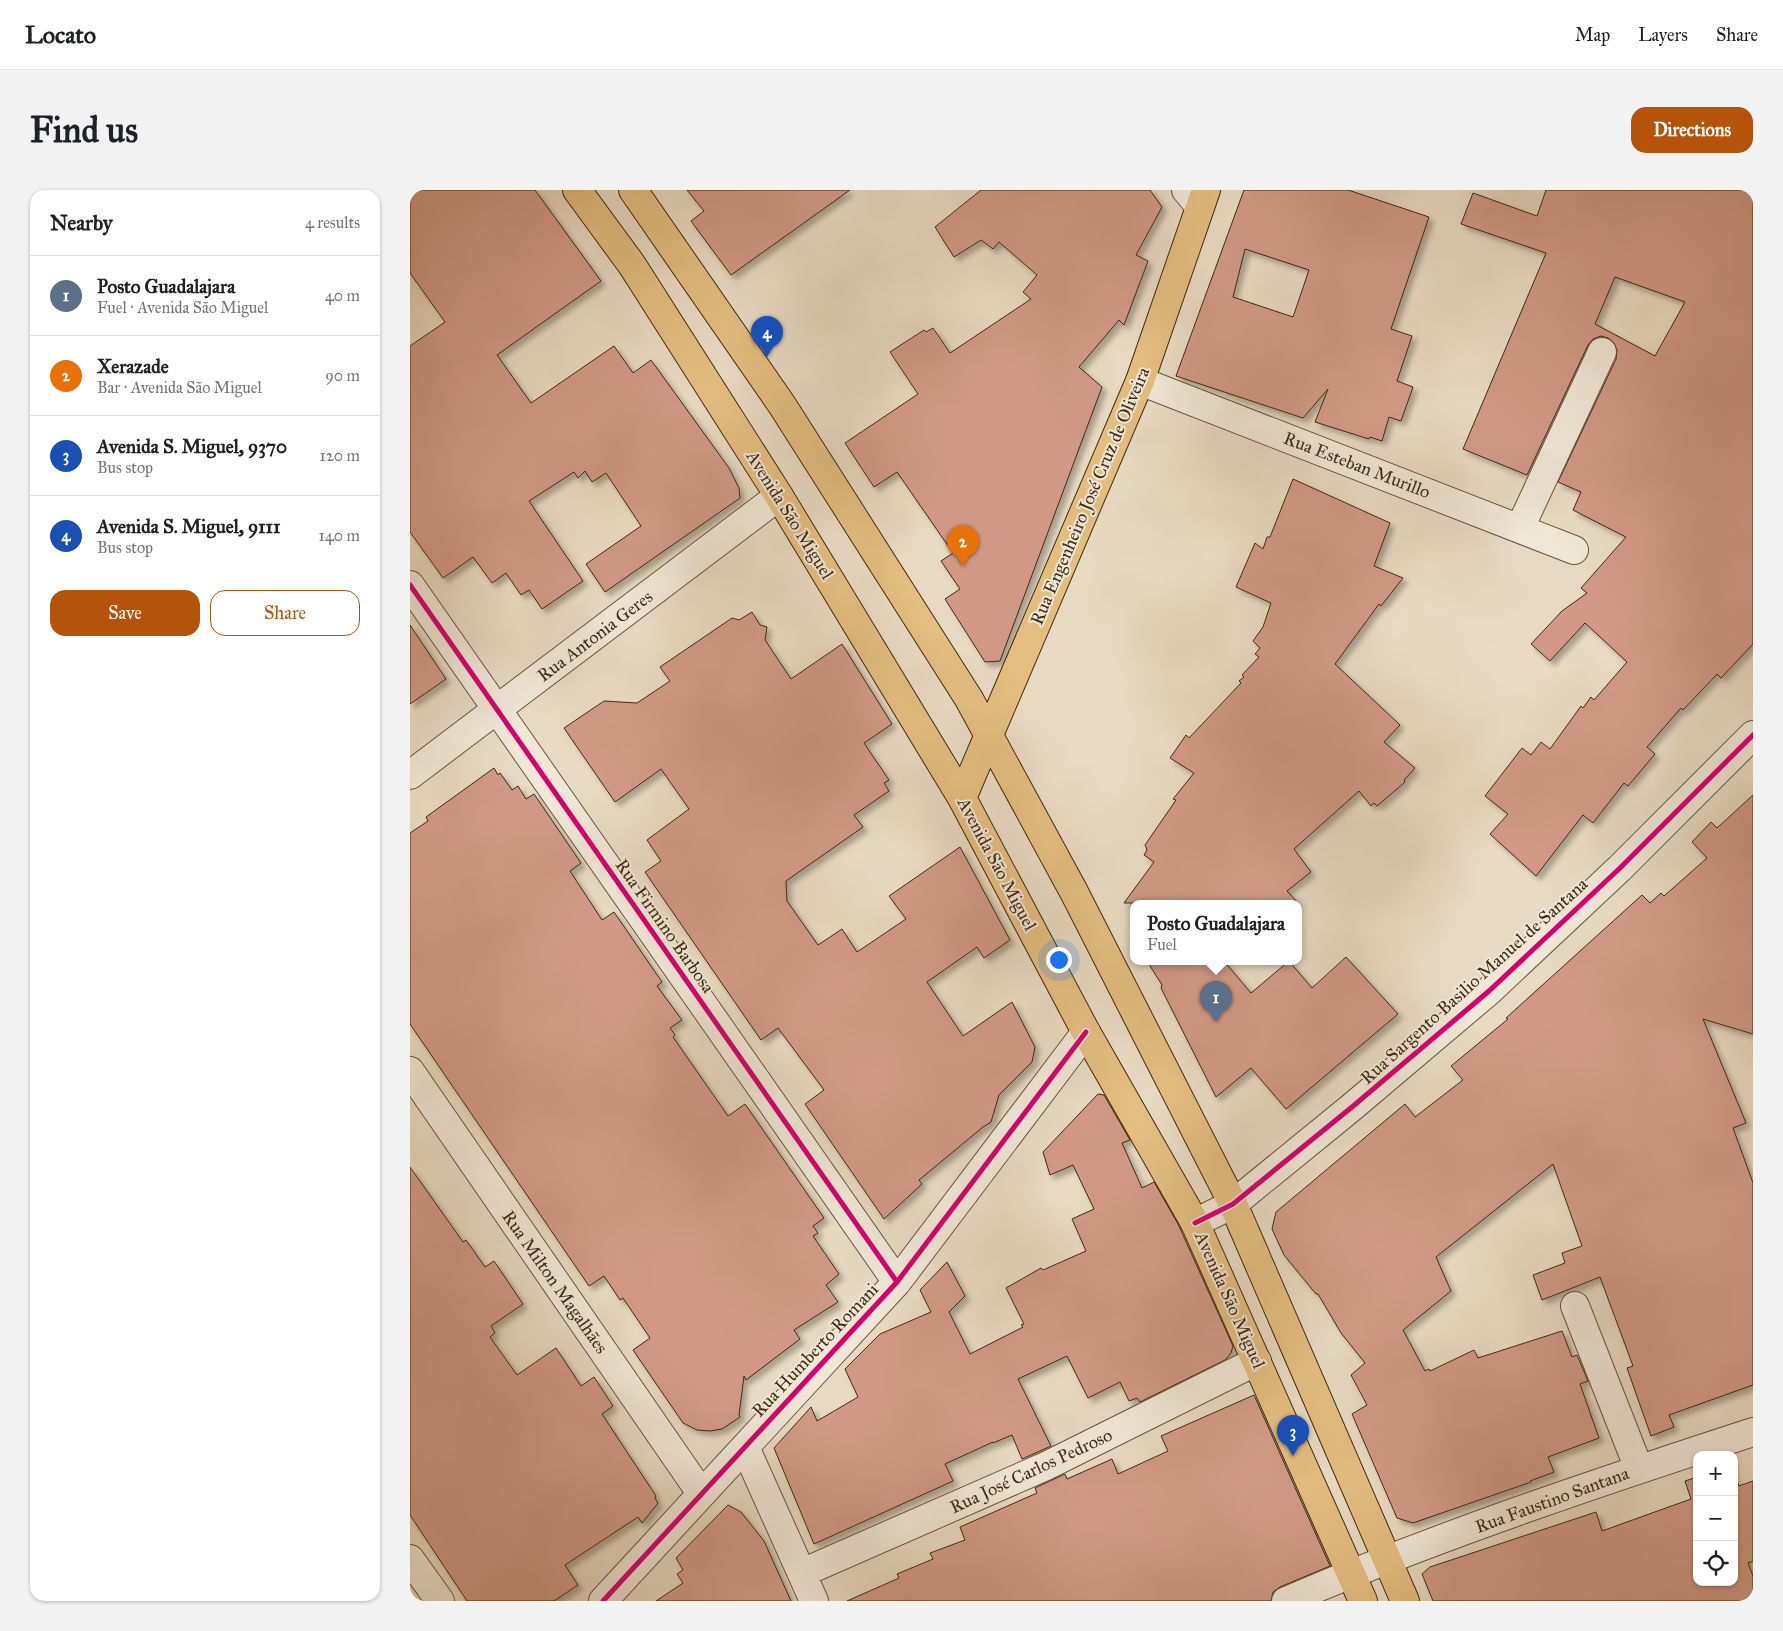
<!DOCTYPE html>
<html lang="en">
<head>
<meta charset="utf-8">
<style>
  body { margin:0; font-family:"IM FELL Great Primer",serif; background:#f2f2f2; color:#202124 }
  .controls { position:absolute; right:15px; bottom:15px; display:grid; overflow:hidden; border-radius:10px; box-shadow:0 1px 4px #0004 }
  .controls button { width:45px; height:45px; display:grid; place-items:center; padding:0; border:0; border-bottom:1px solid #e0e0e0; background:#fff; color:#202124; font:25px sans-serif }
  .you { position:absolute; left:648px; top:769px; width:18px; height:18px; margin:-12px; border:4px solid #fff; border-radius:50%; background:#1a73e8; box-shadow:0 0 0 8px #1a73e833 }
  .badge { display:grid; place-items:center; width:32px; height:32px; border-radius:50%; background:#b45309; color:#fff; font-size:16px; font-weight:700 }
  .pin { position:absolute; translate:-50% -41px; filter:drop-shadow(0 1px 2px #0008) }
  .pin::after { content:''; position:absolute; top:26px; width:18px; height:15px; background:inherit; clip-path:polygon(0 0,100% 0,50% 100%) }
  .popup { position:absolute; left:720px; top:710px; width:172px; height:65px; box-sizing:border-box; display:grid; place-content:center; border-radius:10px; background:#fff; filter:drop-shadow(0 1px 4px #0005); font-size:16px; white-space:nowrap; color:#757577 }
  .popup b { font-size:19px; color:#202124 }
  .popup::after { content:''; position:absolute; left:50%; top:100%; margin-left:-10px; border:10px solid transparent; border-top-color:#fff }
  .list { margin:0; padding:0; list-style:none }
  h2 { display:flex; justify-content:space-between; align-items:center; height:65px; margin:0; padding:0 20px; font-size:21px }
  h2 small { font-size:16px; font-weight:400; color:#757577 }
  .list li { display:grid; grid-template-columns:32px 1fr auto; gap:15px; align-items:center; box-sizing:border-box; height:80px; padding:0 20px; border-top:1px solid #e0e0e0 }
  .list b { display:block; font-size:19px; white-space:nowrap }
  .list p { margin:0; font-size:16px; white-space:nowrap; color:#757577 }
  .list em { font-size:16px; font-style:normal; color:#757577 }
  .actions { display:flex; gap:10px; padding:15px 20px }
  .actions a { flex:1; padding:11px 0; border:1px solid #b45309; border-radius:15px; text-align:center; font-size:18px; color:#b45309 }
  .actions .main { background:#b45309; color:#fff }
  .icon { flex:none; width:28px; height:28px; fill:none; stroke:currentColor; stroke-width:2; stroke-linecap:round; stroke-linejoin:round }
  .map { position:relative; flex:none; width:1343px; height:1411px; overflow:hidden; border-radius:15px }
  header { display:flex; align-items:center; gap:30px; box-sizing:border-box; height:70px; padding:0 25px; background:#fff; border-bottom:1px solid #e0e0e0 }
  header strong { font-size:24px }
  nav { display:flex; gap:28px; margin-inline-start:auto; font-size:18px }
  .intro { display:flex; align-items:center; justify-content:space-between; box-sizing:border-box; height:120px; padding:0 30px }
  h1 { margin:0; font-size:35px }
  .button { padding:12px 22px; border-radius:15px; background:#b45309; color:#fff; font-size:18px; font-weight:700 }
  main { display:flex; gap:30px; padding:0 30px }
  aside { flex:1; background:#fff; border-radius:15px; box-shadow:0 1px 4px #0004 }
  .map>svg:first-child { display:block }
  .building { fill:#d19985; stroke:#402a0d; fill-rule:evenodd; filter:url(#shadow) }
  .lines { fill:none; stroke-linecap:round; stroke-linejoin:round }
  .street-casing { stroke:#6a563a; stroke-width:30 }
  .primary-casing { stroke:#402a0d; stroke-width:30 }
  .street { stroke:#f0e7d7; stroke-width:28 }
  .primary { stroke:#e4bd81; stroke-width:28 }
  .cycleway-casing { stroke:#f0e7d7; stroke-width:8 }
  .cycleway { stroke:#d6006c; stroke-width:5 }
  .labels { text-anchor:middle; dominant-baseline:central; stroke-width:4; stroke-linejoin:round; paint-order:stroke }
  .street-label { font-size:18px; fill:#402a0d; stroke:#f0e7d7 }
</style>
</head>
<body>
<header>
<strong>Locato</strong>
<nav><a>Map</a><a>Layers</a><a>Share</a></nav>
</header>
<div class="intro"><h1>Find us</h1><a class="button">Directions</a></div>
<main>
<aside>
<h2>Nearby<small>4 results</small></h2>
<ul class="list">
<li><span class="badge" style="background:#5c6f8a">1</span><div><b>Posto Guadalajara</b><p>Fuel · Avenida São Miguel</p></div><em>40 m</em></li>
<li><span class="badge" style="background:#e8710a">2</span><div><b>Xerazade</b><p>Bar · Avenida São Miguel</p></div><em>90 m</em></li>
<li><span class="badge" style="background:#1a4fb4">3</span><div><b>Avenida S. Miguel, 9370</b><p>Bus stop</p></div><em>120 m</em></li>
<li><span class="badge" style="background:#1a4fb4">4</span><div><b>Avenida S. Miguel, 9111</b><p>Bus stop</p></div><em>140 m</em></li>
</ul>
<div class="actions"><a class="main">Save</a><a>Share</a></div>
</aside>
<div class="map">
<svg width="1343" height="1411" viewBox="0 0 1343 1411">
  <defs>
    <filter id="shadow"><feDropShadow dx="4.5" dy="4.5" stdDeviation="2.5" flood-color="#0004"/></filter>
  </defs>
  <rect width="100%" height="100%" fill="#e8dac2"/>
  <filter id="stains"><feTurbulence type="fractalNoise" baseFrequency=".004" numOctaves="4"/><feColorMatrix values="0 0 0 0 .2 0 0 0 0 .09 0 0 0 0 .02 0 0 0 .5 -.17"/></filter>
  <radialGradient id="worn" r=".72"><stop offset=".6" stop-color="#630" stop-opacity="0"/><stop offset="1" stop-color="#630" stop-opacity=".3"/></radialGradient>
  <!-- building -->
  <path class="building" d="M8,0H125L191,91L87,165L121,213L204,156L223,183L241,170L319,278L329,298L330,308L195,402L176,374L231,336L196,283L182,292L175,281L168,288L164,282L119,311L173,391L132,419L119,400L111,405L96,383L82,393L63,367L33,388L0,342V156L35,132L0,83V6Z
    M277,0H440L321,85L281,31L294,21Z
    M571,0H740L752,17L726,65L738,71L714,135L709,130L669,177L692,197L590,471L575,472L535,409L550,399L531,371L543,363L487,282L464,297L435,253L508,204L480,162L514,140L516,142L523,138L540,163L621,109L613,102L627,85L589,52L583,59L571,50L544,67L525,37Z
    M834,0H938L1019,27L981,139L1002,146L987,191L1003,197L991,231L979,227L972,251L960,247L959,249L905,232L918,199L893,228L766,186ZM835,59L899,80L883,127L823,107Z
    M1136,0H1343V454L1311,488L1307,484L1273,520L1271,518L1237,557L1245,564L1218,596L1214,593L1183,633L1173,625L1126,686L1080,644L1098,624L1075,606L1112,558L1121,565L1131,552L1140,559L1171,516L1173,518L1181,507L1184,510L1217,472L1175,433L1140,471L1121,454L1152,421L1177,403L1171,398L1216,347L1163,320L1171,302L1148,292L1206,169L1207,160L1204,153L1198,148L1191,146L1183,149L1178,155L1117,285L1053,259L1136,63L1051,34L1063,3L1127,26ZM1205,87L1275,112L1245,166L1185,134Z
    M883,289L980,333L964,376L993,388L971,416L969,414L925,474L990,535L974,552L1005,578L994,590L995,592L967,616L964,613L961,616L949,601L884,659L901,682L877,701L888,713H714L744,672L734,665L737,660L735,655L766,610L763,609L784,583L760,568L776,545L779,548L831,493L829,491L834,487L832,485L849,467L845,464L850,458L843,451L853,437L861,413L826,397L845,353L853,359L857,347H860Z
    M342,422L350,435L357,437L355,450L381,489L432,454L482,534L454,553L479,590L474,593L479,601L444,625L453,637L376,691L377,711L408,755L432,739L447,762L496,729L479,706L550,657L600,750L574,768L567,757L517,792L553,846L602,812L625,857L622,872L589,905L581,932L573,937L509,990L512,994L474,1029L395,914L414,900L368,838L351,850L235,682L251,671L237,650L279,619L251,579L205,612L154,538L194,511L227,513L260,491L250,477L322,428L329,430Z
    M0,435L36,489L0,514Z
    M84,578L88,585L90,583L102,600L108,596L116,609L124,604L171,673L160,681L192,730L204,722L252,792L247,796L272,830L260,838L265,845L263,847L318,926L335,914L414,1028L403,1036L408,1043L403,1046L429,1084L416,1095L428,1112L384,1140L390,1149L336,1190L334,1186L329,1225L330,1227L312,1239L300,1241L287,1240L273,1233L223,1160L240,1148L213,1108L210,1110L194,1086L179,1096L0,834V643L18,631L16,627Z
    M1343,605V844L1293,829L1336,933L1323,938L1343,993V1195L1259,1225L1264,1237L1241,1246L1217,1178L1223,1176L1190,1087L1132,1110L1123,1085L1155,1073L1152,1063L1172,1056L1143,974L1026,1067L1041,1101L993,1140L1015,1181L1019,1179L1020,1181L1064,1160L1068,1168L1152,1141L1162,1167L1167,1165L1178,1191L1170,1194L1189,1248L1138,1267L1144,1282L1120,1291L1121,1292L1003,1333L987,1328L942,1224L957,1215L941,1185L955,1173L931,1143L908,1104H906L874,1065L862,1039L866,1022L995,914L1005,927L1053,890L1041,876L1098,829L1096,828L1232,705L1240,713L1251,703L1254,706L1297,668L1282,652L1301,632L1307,638Z
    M936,767L988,824L876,919L841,878L806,907L751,798L752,795L737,771H814L841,803L879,771L902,798Z
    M688,904L694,905L720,950L712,953L732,998L744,992L768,1034L823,1156L821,1163L815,1170L730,1212L727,1208L719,1211L710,1192L678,1208L657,1166L608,1189L641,1256L612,1269L602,1245L583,1253V1252L535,1274L543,1291L404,1354L364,1258L401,1217L407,1231L448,1207L435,1179L470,1144L521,1122L510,1100L537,1072L555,1106L539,1122L560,1164L613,1137L611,1135L614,1134L596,1098L631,1078L633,1080L676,1061L662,1029L684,1019L663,975L640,985L633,962Z
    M0,977L53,1052L56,1050L75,1077L84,1071L113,1114L81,1136L85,1143L80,1147L107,1185L146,1158L171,1196L184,1187L203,1216L192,1224L246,1306L245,1308L248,1313L232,1333L228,1327L155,1375L168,1395L144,1411H57L0,1325Z
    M844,1205L920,1376L870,1397L863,1402L861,1411H437L489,1388L487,1384L523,1369L520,1363L555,1350L550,1337L627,1303L625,1298L655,1284L657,1289L702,1269L708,1284L758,1261L751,1246Z
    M1325,1285L1329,1296L1343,1291V1371L1338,1373L1343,1386V1411H1023L1012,1384L1020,1377L1186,1322L1192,1341L1253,1319L1281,1309L1275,1291L1287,1287V1392H1324Z
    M318,1315L331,1322L354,1351L381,1411H246L273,1393L267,1384L273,1380L266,1368Z"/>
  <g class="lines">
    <defs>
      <path id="street" d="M776,0L790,17
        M730,191L1164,360
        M1110,338L1192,162
        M0,395L487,1092
        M0,585L369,306
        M0,881L291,1303
        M785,1033L823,1014L942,917L1079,801L1210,678L1343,545
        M1165,1116L1229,1279
        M335,1257L404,1411
        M0,1369L30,1411
        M392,1383L636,1276L847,1171
        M193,1411L487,1092L676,842
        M876,1411C1028,1346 1186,1293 1343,1242"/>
      <path id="primary" d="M167,0L222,75L369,306L552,608L676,842L785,1033L953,1411
        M223,0L372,215L559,509L664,702L823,1014L995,1411
        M552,608L730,191L796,0"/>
    </defs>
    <!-- street casing -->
    <use href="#street" class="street-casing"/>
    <!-- primary casing -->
    <use href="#primary" class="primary-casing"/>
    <!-- street -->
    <use href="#street" class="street"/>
    <!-- primary -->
    <use href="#primary" class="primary"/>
    <defs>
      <path id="cycleway" d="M0,395L487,1092
        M785,1033L823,1014L942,917L1079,801L1210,678L1343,545
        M193,1411L487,1092L676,842"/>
    </defs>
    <!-- cycleway casing -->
    <use href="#cycleway" class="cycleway-casing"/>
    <!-- cycleway -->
    <use href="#cycleway" class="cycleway"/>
  </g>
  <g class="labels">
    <!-- street labels -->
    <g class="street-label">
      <text transform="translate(947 275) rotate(21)">Rua Esteban Murillo</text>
      <text transform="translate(680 306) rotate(-67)">Rua Engenheiro José Cruz de Oliveira</text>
      <text transform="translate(380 325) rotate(58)">Avenida São Miguel</text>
      <text transform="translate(185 446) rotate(-37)">Rua Antonia Geres</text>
      <text transform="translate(587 674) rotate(62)">Avenida São Miguel</text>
      <text transform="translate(255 736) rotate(55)">Rua Firmino Barbosa</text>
      <text transform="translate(1064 791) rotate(-42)">Rua Sargento Basilio Manuel de Santana</text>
      <text transform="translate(145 1092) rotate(55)">Rua Milton Magalhães</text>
      <text transform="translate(820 1110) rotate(66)">Avenida São Miguel</text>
      <text transform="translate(405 1160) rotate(-47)">Rua Humberto Romani</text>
      <text transform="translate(621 1281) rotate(-25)">Rua José Carlos Pedroso</text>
      <text transform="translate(1142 1310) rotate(-20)">Rua Faustino Santana</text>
    </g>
  </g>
  <rect width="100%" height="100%" filter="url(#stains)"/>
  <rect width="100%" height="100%" fill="url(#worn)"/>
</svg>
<div class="controls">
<button>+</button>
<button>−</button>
<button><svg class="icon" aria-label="locate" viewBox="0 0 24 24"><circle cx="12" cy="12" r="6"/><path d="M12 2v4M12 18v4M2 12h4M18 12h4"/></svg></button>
</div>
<div class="you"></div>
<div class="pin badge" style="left:806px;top:832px;background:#5c6f8a">1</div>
<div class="popup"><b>Posto Guadalajara</b>Fuel</div>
<div class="pin badge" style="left:553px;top:376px;background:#e8710a">2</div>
<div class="pin badge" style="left:883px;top:1266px;background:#1a4fb4">3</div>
<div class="pin badge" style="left:357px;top:167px;background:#1a4fb4">4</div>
</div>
</main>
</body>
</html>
